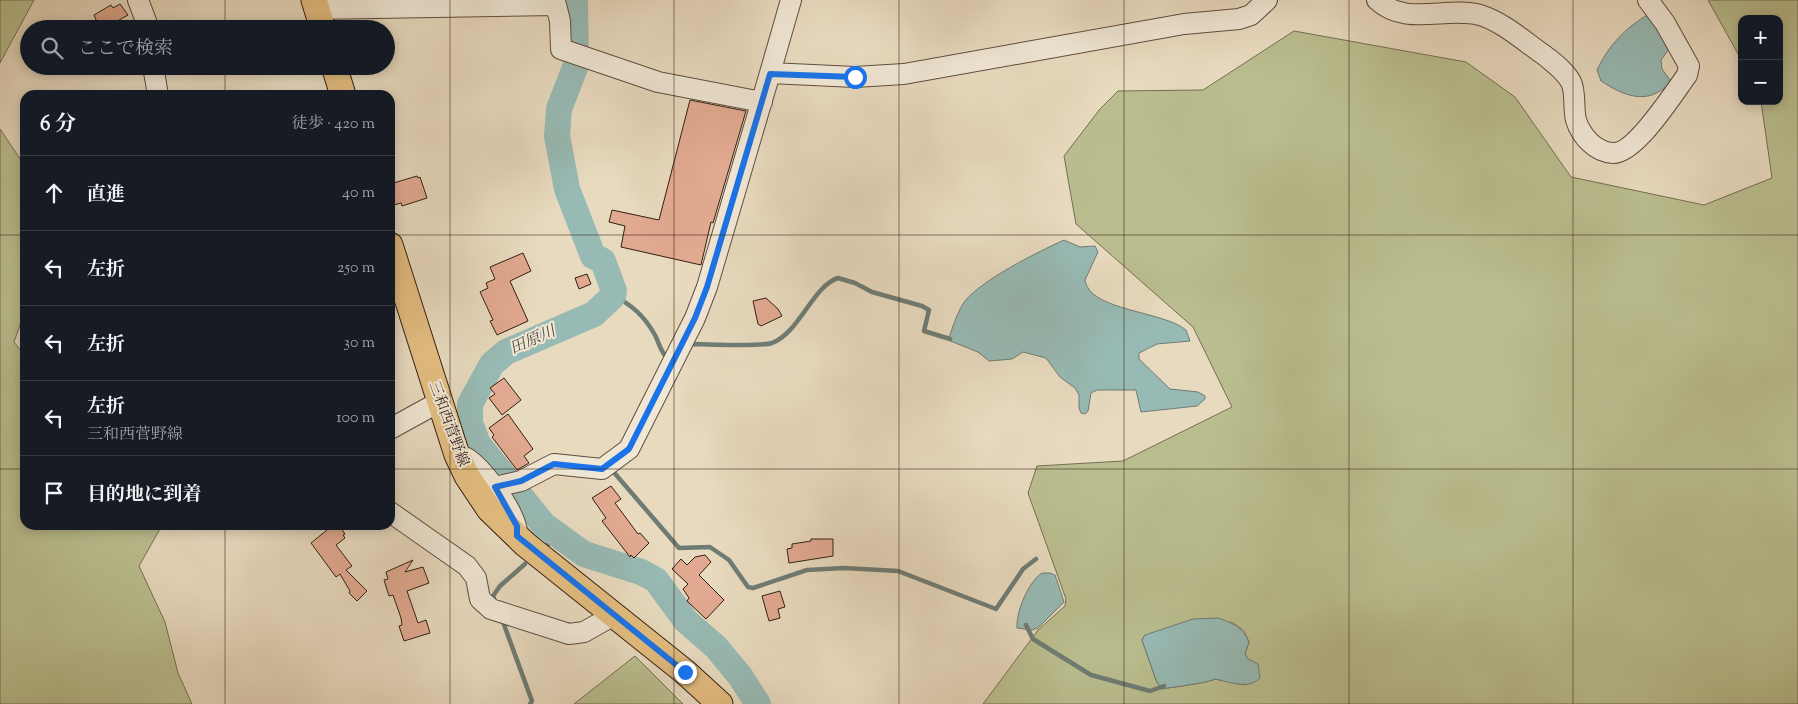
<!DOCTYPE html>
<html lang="ja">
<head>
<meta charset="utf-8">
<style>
  body { margin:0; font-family:"Sorts Mill Goudy","Noto Serif JP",serif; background:#242831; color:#f1f3f6 }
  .controls { position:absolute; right:15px; top:15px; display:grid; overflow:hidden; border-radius:10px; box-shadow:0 2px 12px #0003 }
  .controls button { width:45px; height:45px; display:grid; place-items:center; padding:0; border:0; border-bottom:1px solid #363941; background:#171b24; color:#f1f3f6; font:25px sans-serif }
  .stop { position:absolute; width:15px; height:15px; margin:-11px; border:4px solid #1a73e8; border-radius:50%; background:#fff }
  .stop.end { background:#1a73e8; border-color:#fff; box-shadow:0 1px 5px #0008 }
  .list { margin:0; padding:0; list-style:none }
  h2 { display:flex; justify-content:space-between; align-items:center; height:65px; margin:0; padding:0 20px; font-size:21px }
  h2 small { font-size:16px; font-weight:400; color:#9ea1a6 }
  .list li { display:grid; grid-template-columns:32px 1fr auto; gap:15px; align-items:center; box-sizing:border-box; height:75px; padding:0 20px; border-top:1px solid #363941 }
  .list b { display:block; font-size:19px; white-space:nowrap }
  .list p { margin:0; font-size:16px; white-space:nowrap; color:#9ea1a6 }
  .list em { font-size:16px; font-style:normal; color:#9ea1a6 }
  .icon { flex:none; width:28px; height:28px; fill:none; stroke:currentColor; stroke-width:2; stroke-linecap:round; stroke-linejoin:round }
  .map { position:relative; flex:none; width:1798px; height:704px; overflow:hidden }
  .search { position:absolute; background:#171b24; box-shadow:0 2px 12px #0003; left:20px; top:20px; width:375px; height:55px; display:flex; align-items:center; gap:12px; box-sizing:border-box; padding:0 18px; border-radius:28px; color:#9ea1a6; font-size:19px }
  .panel { position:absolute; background:#171b24; box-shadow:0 2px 12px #0003; left:20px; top:90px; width:375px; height:440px; border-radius:15px }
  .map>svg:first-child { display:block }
  .green { fill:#babe8f; stroke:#766e52; fill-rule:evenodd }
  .water { fill:#97bab4; stroke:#6f7c74 }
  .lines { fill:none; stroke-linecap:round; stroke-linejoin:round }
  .stream { stroke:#6f7c74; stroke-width:4.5 }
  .river { stroke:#97bab4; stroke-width:26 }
  .building { fill:#e1a990; stroke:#321e14 }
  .minor-casing { stroke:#604d3f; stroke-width:22 }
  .major-casing { stroke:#321e14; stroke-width:27 }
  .minor { stroke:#f0e7d5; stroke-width:20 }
  .major { stroke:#e4bd80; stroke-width:25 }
  .route { stroke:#1a73e8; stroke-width:6 }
  .grid { fill:none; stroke:#321e14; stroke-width:1; stroke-opacity:0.55 }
  .labels { text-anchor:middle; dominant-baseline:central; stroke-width:4; stroke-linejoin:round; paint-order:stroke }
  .street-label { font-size:15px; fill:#321e14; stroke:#f0e7d5 }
  .water-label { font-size:16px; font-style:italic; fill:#504d44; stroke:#f0e7d5 }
</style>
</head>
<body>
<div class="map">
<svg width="1798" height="704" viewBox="0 0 1798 704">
  <rect width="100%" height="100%" fill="#e8dabf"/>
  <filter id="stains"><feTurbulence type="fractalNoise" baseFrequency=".004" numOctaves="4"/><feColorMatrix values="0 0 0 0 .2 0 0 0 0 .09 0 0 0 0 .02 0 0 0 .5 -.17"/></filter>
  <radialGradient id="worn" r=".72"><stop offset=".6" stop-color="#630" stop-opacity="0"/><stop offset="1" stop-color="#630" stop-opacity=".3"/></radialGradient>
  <!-- green -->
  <path class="green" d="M0,0H34L0,63Z
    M1708,0H1798V704H983L1038,630L1065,606L1066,599L1028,493L1037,466L1123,461L1232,407L1193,327L1076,224L1064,156L1100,109L1118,91L1203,90L1294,31L1466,62L1515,97L1571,177L1704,205L1772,178L1761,101H1779V19H1742V61ZM1232,622L1244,631L1249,642L1245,654L1248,659L1246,685L1215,679C1208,683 1173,687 1161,689L1156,680L1142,640L1145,635Z
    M0,129L25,166V311L14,342L25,356V525H158L160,529L139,566L165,622L178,673L192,704H0Z
    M635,656L683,704H574Z"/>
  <!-- water -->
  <path class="water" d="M1649,14L1669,49L1661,60L1662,69L1670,80C1669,85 1665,88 1660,91C1640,104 1618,92 1601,81L1597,70C1608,46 1626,27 1649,14Z
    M1064,240L1080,247L1095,246L1098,252L1085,280C1089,311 1164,311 1186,330L1190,341L1157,344L1139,353V359L1170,389L1198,392L1205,396V399L1197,406L1141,412L1136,390H1097L1091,393L1088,411L1085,414L1081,413L1079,408V395L1075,388L1060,377L1046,358L1023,352L1012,359L989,361L978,352L948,340C953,327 957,312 965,301C983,279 1038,252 1064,240Z
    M1042,573H1050L1055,575L1064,602L1038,628L1032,630L1017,628C1016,612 1028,582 1042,573Z
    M1218,618C1233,623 1242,627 1249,642L1245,654L1248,659L1258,664L1260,678C1248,690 1230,682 1215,679C1208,683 1173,687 1161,689L1156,680L1142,640L1145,635L1193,619Z"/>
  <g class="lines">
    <!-- stream -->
    <path class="stream" d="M566,0L575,36L571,47
      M559,109L560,90L568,57
      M613,296C632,304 645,317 655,335C660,345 660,351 668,359
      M689,346L691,344C707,344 760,347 772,343C799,333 813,286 838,278L855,283L872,292L922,306L929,310L924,331L950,339
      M611,469L679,548L710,547L729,560L748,587L753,588L807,570L844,568L898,571L996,609L1023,569L1036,559
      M501,473L513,474
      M546,546L558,536
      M496,604L493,596L500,586L525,564
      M503,622L532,701L530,704
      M1026,625L1033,639L1091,675L1150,691L1164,686"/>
    <!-- river -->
    <path class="river" d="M575,0L576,65L559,109L557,136L567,189L593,256L603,261L614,291L613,296L594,314L506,352L492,364L470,404V423L478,444L544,525L584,554L641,572L656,580L686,621L716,647L740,676L758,704"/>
  </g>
  <!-- building -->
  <path class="building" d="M120,4L128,15L114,23L118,29H100L94,15L111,5L113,8Z
    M690,100L746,111L713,223L711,222L701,265L621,247L625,226L609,222L612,210L659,220Z
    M417,176L418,178L420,177L427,198L402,206L401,203L390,206V184Z
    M523,253L531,271L510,281L528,321L497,335L490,321L493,320L480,292L488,288L486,283L495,279L490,267Z
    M587,274L591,284L579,289L575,278Z
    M766,298L778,309L782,316L761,326L758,324L753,301Z
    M504,378L521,400L502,415L489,398L495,394L490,388Z
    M508,414L533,449L524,456L529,463L517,470L492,437L494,435L489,428Z
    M611,486L621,499L615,503L638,534L640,533L649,543L634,558L631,555L630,557L602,521L606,518L592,498Z
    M333,525H339L345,534L343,535L345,538L336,545L352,566L346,570L367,591L357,601L349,593L350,591L340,574L336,577L311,543Z
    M811,539H833V556L789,563L787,549L792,548V544L811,541Z
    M705,555L711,562L699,575L724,600L706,619L687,601L689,598L683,589L688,584L672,569L681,559L687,565L695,557Z
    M413,560L405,572L423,567L429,583L407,591L418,623L426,620L430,633L404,641L399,626L402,625L401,618L393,595L389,596L384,580L388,579L386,572Z
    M780,591L785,607L778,609L780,618L769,621L762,596Z"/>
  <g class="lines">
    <defs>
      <path id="minor" d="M138,0L149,29
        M1377,0C1406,27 1446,6 1480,15C1503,22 1525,42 1544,55C1554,63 1565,71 1571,82C1576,92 1573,108 1576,120C1581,136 1595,152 1613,153C1635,154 1674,93 1687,75L1689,66L1665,23L1648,0
        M316,9L556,5L560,21L561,49L658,82L762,102
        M153,66L158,95
        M770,73L791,0
        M390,429L439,402
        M457,455C460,456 465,456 468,459C484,470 518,515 517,534
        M495,487L521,481L554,464L602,469L629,449L695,318L707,287L770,73L855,77L904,74L1184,24L1239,19L1251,15L1267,0
        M390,512L467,566L476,578L480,599L491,609L569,634L584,632L614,615"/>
      <path id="major" d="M314,0L323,29
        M334,66L343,95
        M390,245L457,455L467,476L489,509L525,544L685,672L720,704"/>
    </defs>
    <!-- minor casing -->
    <use href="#minor" class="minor-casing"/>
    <!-- major casing -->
    <use href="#major" class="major-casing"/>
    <!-- minor -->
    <use href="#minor" class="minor"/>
    <!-- major -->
    <use href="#major" class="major"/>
  </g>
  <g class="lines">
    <!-- route -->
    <path class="route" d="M685,672L517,536V526L495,487L521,481L554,464L602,469L629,449L695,318L707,287L770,74L855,77"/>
  </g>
  <!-- grid -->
  <path class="grid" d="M225,0V29M450,0V704M674,0V704M899,0V704M1124,0V704M1349,0V704M1573,0V704M225,66V95M0,235H25M390,235H1798M0,469H25M390,469H1798M225,525V704"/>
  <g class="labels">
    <!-- street labels -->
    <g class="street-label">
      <text transform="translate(448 424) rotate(70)">三和西菅野線</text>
    </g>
    <!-- water labels -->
    <g class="water-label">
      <text transform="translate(533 341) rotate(-24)">田原川</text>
    </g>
  </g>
  <rect width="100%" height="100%" filter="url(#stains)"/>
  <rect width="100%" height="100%" fill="url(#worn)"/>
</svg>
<div class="controls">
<button>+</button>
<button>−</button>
</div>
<div class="stop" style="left:855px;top:77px"></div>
<div class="stop end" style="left:685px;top:672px"></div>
<div class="search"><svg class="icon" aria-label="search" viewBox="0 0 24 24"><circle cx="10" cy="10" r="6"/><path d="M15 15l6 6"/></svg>ここで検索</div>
<section class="panel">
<h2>6 分<small>徒歩 · 420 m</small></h2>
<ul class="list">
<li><svg class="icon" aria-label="ahead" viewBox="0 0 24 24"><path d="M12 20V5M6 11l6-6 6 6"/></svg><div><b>直進</b></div><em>40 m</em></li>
<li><svg class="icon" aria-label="left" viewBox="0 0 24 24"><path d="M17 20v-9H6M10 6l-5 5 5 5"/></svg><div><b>左折</b></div><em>250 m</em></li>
<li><svg class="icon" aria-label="left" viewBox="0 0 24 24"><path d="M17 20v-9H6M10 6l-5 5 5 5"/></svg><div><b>左折</b></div><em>30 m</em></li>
<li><svg class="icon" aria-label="left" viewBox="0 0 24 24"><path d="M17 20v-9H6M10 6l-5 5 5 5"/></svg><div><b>左折</b><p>三和西菅野線</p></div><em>100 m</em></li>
<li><svg class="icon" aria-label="arrive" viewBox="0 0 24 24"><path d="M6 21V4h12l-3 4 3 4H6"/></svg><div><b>目的地に到着</b></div></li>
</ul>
</section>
</div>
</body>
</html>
